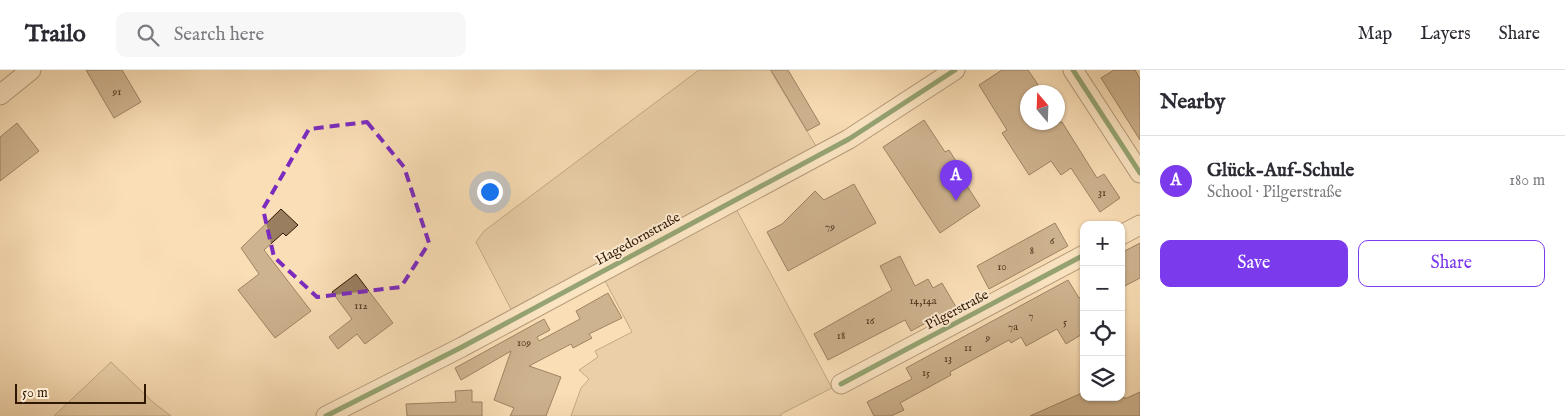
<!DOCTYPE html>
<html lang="en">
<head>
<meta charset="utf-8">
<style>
  body { margin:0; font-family:"IM FELL English",serif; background:#f7f7f7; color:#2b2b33 }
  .controls { position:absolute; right:15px; bottom:15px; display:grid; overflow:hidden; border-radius:10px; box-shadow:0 1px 4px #0004 }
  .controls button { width:45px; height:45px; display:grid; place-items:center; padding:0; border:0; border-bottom:1px solid #e1e1e2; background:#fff; color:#2b2b33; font:25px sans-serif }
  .compass { position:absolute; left:1020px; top:15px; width:45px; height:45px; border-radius:50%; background:#fff; box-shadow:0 1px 4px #0004; rotate:341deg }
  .scale { position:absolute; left:15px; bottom:12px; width:131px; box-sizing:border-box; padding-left:5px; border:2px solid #301701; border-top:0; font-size:14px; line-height:18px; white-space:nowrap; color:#301701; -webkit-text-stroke:4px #fcead0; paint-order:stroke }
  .you { position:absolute; left:489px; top:121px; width:18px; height:18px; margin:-12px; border:4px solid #fff; border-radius:50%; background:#1a73e8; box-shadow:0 0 0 8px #1a73e833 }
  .badge { display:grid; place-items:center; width:32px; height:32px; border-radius:50%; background:#7c3aed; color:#fff; font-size:16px; font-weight:700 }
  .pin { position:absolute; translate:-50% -41px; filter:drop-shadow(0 1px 2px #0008) }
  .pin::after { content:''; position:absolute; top:26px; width:18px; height:15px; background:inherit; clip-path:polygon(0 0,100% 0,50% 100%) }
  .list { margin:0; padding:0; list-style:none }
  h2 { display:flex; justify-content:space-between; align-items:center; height:65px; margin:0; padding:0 20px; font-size:21px }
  h2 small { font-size:16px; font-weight:400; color:#7c7c81 }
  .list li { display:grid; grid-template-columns:32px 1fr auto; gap:15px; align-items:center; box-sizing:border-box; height:90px; padding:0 20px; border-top:1px solid #e1e1e2 }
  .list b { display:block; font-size:19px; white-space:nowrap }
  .list p { margin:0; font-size:16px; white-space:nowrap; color:#7c7c81 }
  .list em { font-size:16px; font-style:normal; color:#7c7c81 }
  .actions { display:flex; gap:10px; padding:15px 20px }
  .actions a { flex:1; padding:11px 0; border:1px solid #7c3aed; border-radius:10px; text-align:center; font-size:18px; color:#7c3aed }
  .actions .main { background:#7c3aed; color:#fff }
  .icon { flex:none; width:28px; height:28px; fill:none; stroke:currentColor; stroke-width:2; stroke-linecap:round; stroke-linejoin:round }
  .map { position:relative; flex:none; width:1140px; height:346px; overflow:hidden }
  header { display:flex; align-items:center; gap:30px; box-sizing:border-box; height:70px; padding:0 25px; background:#fff; border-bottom:1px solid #e1e1e2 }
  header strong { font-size:24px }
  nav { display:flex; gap:28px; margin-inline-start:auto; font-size:18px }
  .search { width:350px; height:45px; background:#f7f7f7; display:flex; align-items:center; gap:12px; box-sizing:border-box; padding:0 18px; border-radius:10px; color:#7c7c81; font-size:19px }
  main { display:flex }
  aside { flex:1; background:#fff }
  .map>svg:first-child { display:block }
  .green { fill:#d8bc98; stroke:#846a4c }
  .building { fill:#997e60; stroke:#301701 }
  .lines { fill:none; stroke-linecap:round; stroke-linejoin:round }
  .minor-casing { stroke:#62492e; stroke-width:21 }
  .minor { stroke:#fcead0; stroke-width:19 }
  .cycleway-casing { stroke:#fcead0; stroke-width:8 }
  .cycleway { stroke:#1b5e20; stroke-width:5 }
  .marked { fill:none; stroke:#7b2cbf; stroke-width:4; stroke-dasharray:10 6; stroke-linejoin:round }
  .labels { text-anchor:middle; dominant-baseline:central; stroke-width:4; stroke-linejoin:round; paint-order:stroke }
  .number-label { font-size:11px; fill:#4a3119 }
  .street-label { font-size:14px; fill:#301701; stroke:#fcead0 }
</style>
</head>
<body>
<header>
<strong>Trailo</strong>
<div class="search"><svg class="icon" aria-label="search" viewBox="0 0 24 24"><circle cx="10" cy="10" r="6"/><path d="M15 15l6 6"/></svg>Search here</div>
<nav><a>Map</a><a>Layers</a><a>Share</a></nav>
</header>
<main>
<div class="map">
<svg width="1140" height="346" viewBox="0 0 1140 346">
  <rect width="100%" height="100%" fill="#fadeb7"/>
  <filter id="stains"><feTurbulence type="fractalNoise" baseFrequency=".004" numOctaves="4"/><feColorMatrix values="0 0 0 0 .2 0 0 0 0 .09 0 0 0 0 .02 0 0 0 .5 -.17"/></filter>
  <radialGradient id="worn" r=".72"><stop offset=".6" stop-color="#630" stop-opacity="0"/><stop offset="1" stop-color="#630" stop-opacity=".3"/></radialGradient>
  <!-- green -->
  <path class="green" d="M699,0H770L816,76L513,243L476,172L484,161Z
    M734,135L832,318L781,344V346H571L581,318L589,309L579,300L598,287L595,281L632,262L604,209Z
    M111,292L154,333L171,346H54Z"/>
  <!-- building -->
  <path class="building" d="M86,0H122L141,32L114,48Z
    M771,0H788L820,54L807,61Z
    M1002,0H1028L1043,22H1028V52H1062L1097,108L1104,104L1120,128L1100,142L1071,98L1061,105L1051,91L1029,105L1002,63L1007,60L979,15Z
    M1114,0H1135L1140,9V70L1101,8Z
    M924,50L945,82L949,80L956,91L952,93L980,136L940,163L883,77Z
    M17,53L39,81L0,111V67Z
    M854,114L876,153L788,201L767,162L782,154L815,121L824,130Z
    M281,139L298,155L286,166L283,163L264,180L311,241L275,268L238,220L259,204L241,178Z
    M1055,153L1068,176L989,219L977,196Z
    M1140,173V208L1121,218V183Z
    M900,186L915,216L928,209L933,218L942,213L956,237L911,261L905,250L828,290L814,264L892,220L880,196Z
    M356,204L393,253L365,274L357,264L338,279L329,267L352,249L332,222Z
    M1068,210L1079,228L1084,225V263L1066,274L1057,259L1026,276L1021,267L1011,273L1009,270L950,302L951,305L900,333L904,340L891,346H874L867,332L912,309L906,298Z
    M608,223L622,248L589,264L592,268L573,278L571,274L529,296L561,307L546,346H510L514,338L494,330L511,281L461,310L455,298L544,249L550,260L537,267L539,271L580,249L576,241Z
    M472,320V332H482V346H407L406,334L456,332L455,321Z
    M1084,322V327L1127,328L1140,322V346H1030Z"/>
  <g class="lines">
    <defs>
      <path id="minor" d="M1073,0L1140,103
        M0,25L31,0
        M1121,165L1140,155
        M841,314L1084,185
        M326,346L462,277L849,69L955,0"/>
    </defs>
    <!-- minor casing -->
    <use href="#minor" class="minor-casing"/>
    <!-- minor -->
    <use href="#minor" class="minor"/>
    <defs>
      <path id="cycleway" d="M1073,0L1140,103
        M841,314L1084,185
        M326,346L462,277L849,69L955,0"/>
    </defs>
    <!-- cycleway casing -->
    <use href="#cycleway" class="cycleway-casing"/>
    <!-- cycleway -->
    <use href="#cycleway" class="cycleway"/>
  </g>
  <!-- marked area -->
  <path d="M0 0H1140V346H0ZM367,52L404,97L429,173L401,217L317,227L274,187L263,139L309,59Z" fill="#fadeb7" fill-opacity=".55" fill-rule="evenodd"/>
  <path class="marked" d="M367,52L404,97L429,173L401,217L317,227L274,187L263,139L309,59Z"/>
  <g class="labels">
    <!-- number labels -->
    <g class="number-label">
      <text x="117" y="22">91</text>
      <text x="1102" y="123">31</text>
      <text x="830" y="157">79</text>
      <text x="1052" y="171">6</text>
      <text x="1032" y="181">8</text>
      <text x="1002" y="197">10</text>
      <text x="923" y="231">14,14a</text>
      <text x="361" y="236">112</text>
      <text x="1031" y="246">7</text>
      <text x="870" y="251">16</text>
      <text x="1065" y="252">5</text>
      <text x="1013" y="257">7a</text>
      <text x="841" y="266">18</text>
      <text x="988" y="268">9</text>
      <text x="524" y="273">109</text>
      <text x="968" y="278">11</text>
      <text x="948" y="289">13</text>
      <text x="926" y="303">15</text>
    </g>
    <!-- street labels -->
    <g class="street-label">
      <text transform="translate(638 169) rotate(-29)">Hagedornstraße</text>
      <text transform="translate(957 240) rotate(-28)">Pilgerstraße</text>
    </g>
  </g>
  <rect width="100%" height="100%" filter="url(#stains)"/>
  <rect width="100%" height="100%" fill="url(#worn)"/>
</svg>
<div class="controls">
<button>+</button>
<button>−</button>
<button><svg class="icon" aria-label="locate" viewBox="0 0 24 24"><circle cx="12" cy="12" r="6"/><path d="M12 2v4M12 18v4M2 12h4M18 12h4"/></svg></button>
<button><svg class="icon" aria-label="layers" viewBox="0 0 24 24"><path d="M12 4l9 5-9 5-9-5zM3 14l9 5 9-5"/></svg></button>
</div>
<svg class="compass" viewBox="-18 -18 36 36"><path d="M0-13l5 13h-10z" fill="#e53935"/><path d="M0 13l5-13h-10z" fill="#7c7c81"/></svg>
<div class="scale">50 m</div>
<div class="you"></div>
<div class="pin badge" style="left:956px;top:131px">A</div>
</div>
<aside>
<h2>Nearby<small></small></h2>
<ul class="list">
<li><span class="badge">A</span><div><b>Glück-Auf-Schule</b><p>School · Pilgerstraße</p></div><em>180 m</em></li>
</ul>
<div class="actions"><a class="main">Save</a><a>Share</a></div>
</aside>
</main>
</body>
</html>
